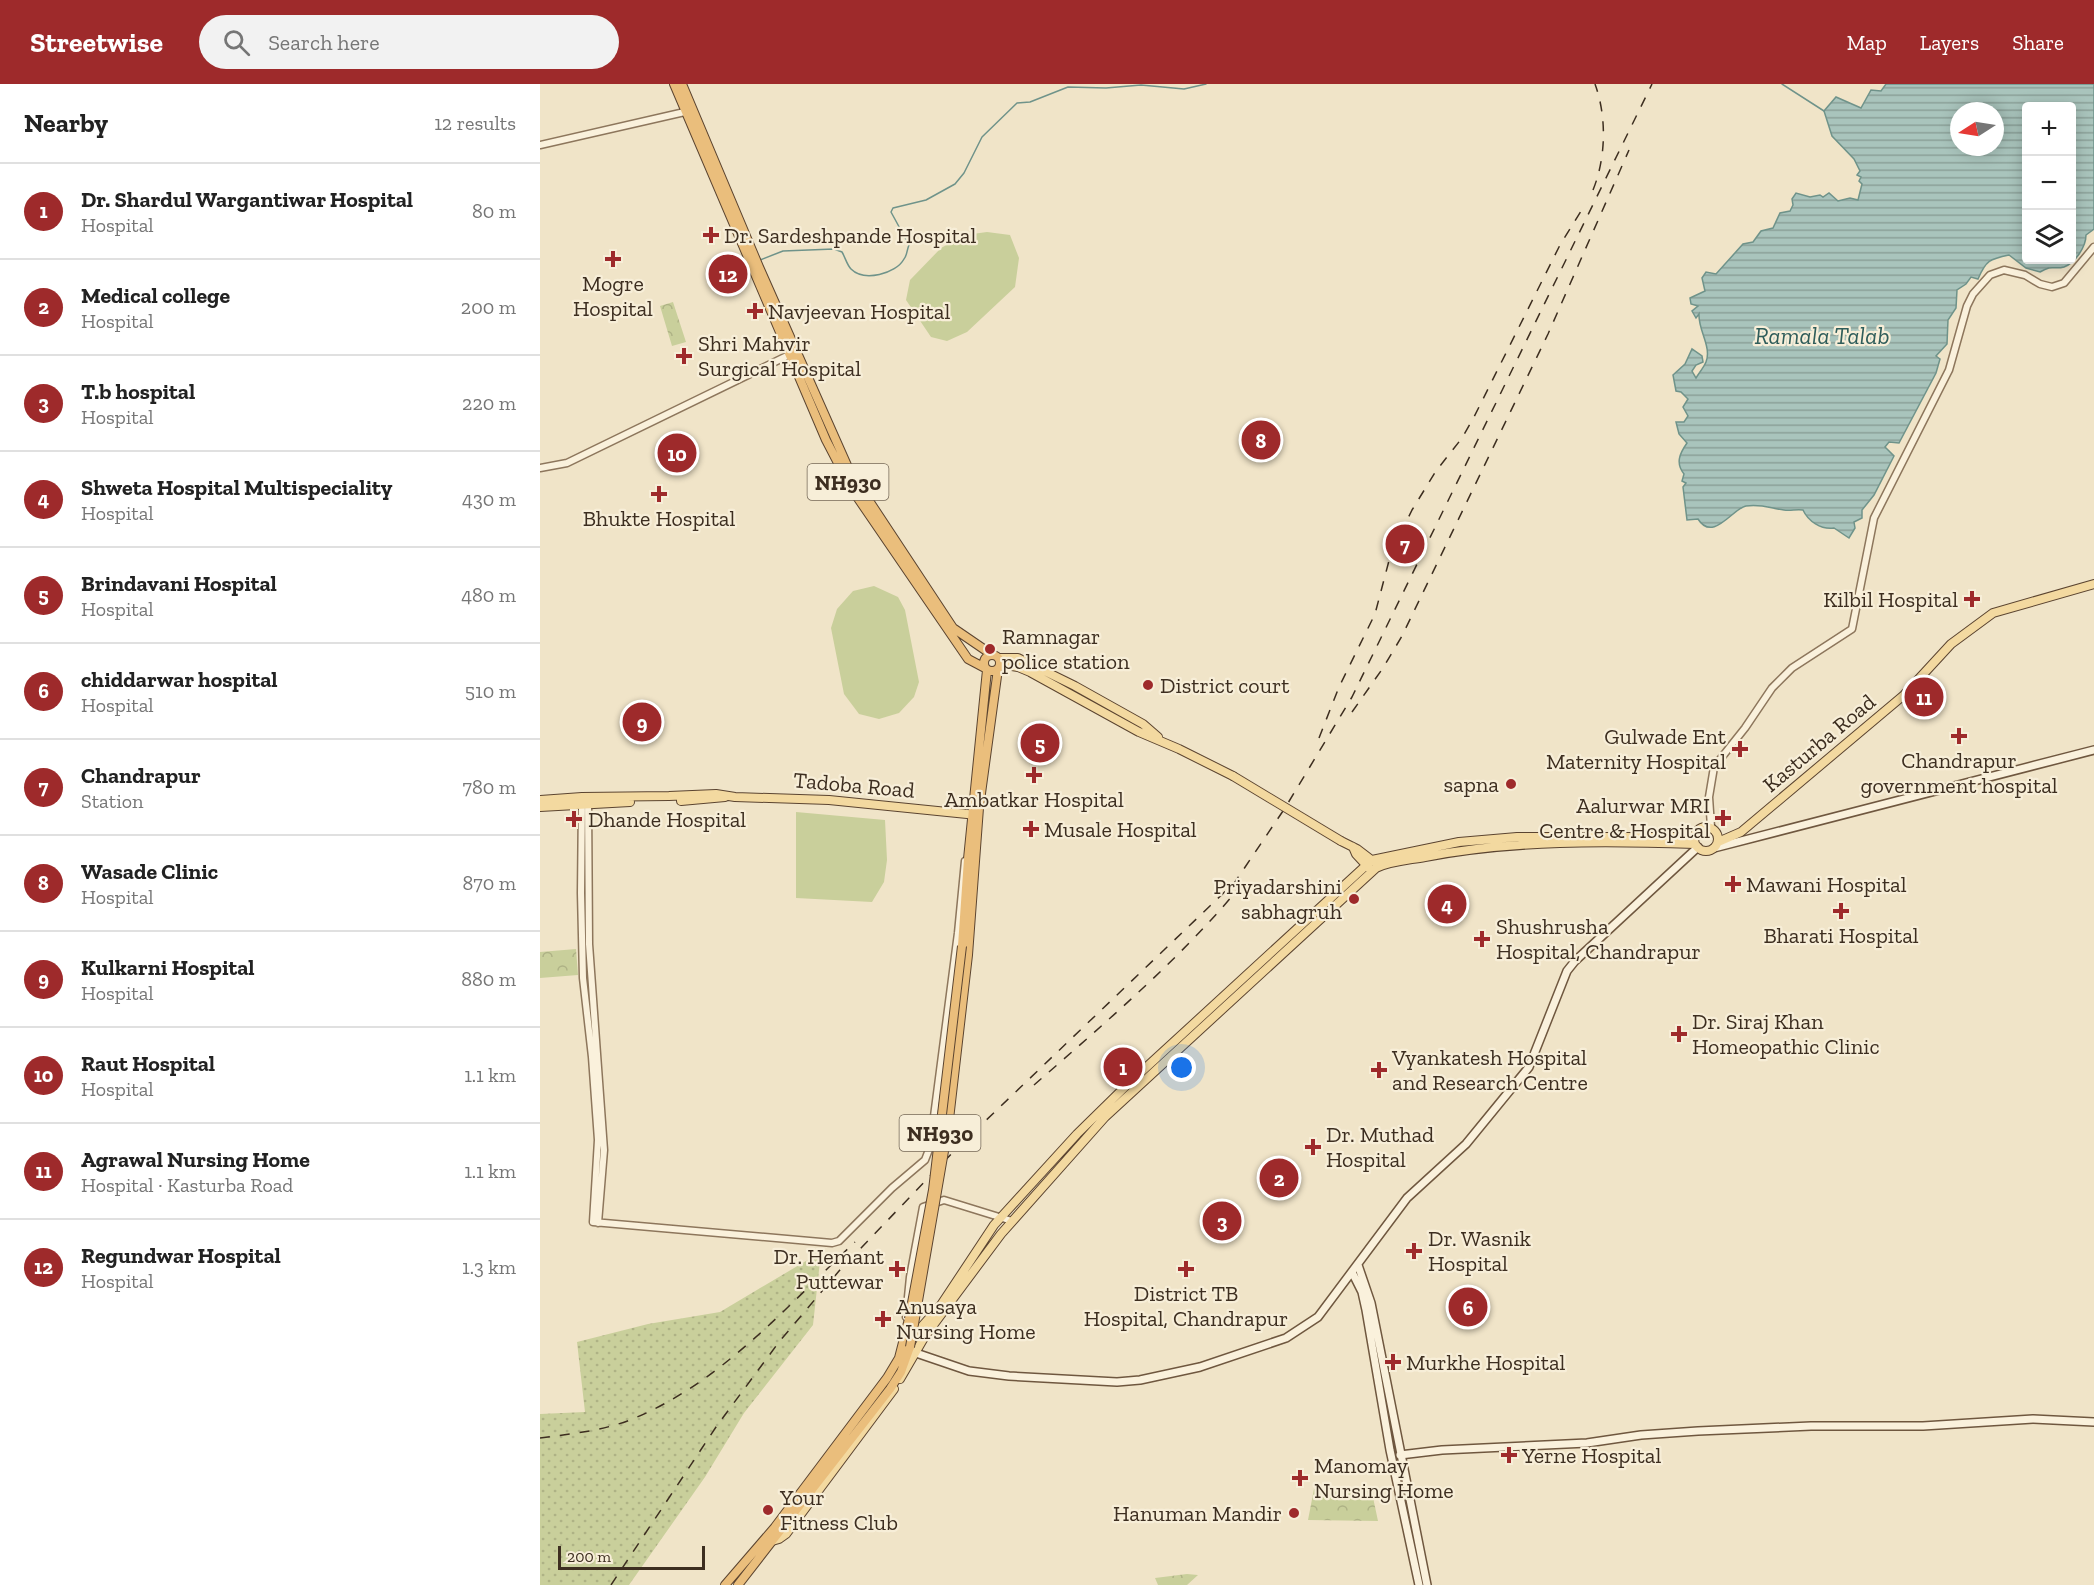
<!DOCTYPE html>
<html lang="en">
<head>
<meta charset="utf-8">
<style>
  body { margin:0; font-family:"Zilla Slab",serif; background:#f2f2f2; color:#222 }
  .controls { position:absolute; right:18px; top:18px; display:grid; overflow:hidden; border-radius:6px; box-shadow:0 3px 15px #0003 }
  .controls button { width:54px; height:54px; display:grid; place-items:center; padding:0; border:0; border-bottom:2px solid #e0e0e0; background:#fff; color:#222; font:30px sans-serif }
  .compass { position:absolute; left:1410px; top:18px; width:54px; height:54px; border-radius:50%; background:#fff; box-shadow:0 3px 15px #0003; rotate:258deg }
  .scale { position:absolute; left:18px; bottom:15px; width:147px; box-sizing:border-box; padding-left:6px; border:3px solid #3d2e20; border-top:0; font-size:16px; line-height:21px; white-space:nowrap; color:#3d2e20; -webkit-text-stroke:4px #f7eed8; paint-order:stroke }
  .you { position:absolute; left:642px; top:984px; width:21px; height:21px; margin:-15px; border:4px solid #fff; border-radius:50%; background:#1a73e8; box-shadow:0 0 0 9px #1a73e833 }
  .badge { display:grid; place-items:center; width:39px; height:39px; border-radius:50%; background:#9e2a2b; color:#fff; font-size:20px; font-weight:700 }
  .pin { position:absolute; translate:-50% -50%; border:3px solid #fff; box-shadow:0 2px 6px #0006 }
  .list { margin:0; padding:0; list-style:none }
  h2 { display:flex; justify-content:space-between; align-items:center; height:78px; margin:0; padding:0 24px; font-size:26px }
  h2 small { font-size:20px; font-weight:400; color:#767676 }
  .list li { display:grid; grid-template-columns:39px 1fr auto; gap:18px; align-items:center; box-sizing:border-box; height:96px; padding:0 24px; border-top:2px solid #e0e0e0 }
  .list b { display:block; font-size:22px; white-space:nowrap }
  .list p { margin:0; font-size:20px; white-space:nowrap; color:#767676 }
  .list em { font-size:20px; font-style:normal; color:#767676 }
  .icon { flex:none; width:33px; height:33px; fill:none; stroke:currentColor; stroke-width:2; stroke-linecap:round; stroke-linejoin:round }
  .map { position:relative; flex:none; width:1554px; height:1501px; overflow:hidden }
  header { display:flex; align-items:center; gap:36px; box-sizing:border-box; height:84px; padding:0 30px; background:#9e2a2b; color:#fff }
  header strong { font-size:28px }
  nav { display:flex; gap:33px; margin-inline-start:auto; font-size:21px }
  .search { width:420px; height:54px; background:#f2f2f2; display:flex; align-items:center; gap:15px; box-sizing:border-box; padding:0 21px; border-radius:33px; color:#767676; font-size:22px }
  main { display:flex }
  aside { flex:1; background:#fff }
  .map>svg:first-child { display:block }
  .grass { fill:url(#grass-dots) }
  .forest { fill:url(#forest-crowns) }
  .pitch { fill:#c9cf9b }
  .water { fill:url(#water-rules); stroke:#6f938a; stroke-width:1.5; fill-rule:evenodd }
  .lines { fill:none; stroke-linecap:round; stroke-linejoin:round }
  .stream { stroke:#6f938a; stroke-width:1.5 }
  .tertiary-casing { stroke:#8d765c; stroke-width:9 }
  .secondary-casing { stroke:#6f573f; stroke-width:10 }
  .primary-casing { stroke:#5b4430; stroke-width:10 }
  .trunk-casing { stroke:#5b4430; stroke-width:10 }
  .tertiary { stroke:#faf1dc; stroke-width:6 }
  .secondary { stroke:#faf1dc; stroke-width:7 }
  .primary { stroke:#f3d9a0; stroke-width:8 }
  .trunk { stroke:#eabe7c; stroke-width:8 }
  .rail { stroke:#3d2e20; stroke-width:1.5; stroke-dasharray:10 10; stroke-linecap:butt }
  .primary-bridge-casing { stroke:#5b4430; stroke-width:10; stroke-linecap:butt }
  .trunk-bridge-casing { stroke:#5b4430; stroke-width:10; stroke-linecap:butt }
  .primary-bridge { stroke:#f3d9a0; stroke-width:8 }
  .trunk-bridge { stroke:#eabe7c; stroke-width:8 }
  .poi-dot { fill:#9e2a2b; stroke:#f7eed8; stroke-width:2 }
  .labels { text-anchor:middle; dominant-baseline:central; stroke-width:4.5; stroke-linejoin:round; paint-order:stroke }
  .shield { fill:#f7eed8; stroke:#756857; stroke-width:1.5 }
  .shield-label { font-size:21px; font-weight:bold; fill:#3d2e20 }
  .poi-label { font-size:22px; fill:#3d2e20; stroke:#f7eed8; text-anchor:start }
  .street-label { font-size:22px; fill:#3d2e20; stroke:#f7eed8 }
  .water-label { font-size:24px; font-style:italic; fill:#2f5d5a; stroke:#f7eed8 }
</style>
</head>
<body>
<header>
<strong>Streetwise</strong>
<div class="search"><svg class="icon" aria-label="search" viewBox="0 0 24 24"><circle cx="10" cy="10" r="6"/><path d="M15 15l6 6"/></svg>Search here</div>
<nav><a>Map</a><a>Layers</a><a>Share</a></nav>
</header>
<main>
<aside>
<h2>Nearby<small>12 results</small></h2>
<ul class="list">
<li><span class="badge">1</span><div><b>Dr. Shardul Wargantiwar Hospital</b><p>Hospital</p></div><em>80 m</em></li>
<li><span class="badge">2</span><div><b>Medical college</b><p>Hospital</p></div><em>200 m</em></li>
<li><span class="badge">3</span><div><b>T.b hospital</b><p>Hospital</p></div><em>220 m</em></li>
<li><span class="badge">4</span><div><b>Shweta Hospital Multispeciality</b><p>Hospital</p></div><em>430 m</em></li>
<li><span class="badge">5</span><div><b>Brindavani Hospital</b><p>Hospital</p></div><em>480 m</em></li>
<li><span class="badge">6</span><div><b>chiddarwar hospital</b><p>Hospital</p></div><em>510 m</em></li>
<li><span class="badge">7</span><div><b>Chandrapur</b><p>Station</p></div><em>780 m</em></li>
<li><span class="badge">8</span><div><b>Wasade Clinic</b><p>Hospital</p></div><em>870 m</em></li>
<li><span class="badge">9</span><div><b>Kulkarni Hospital</b><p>Hospital</p></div><em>880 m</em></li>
<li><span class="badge">10</span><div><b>Raut Hospital</b><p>Hospital</p></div><em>1.1 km</em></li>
<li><span class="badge">11</span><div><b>Agrawal Nursing Home</b><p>Hospital · Kasturba Road</p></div><em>1.1 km</em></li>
<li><span class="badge">12</span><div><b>Regundwar Hospital</b><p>Hospital</p></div><em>1.3 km</em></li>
</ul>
</aside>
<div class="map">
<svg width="1554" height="1501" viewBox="0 0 1554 1501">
  <defs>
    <pattern id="grass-dots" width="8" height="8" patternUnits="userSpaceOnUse" patternTransform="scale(1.5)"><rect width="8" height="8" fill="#c9cf9b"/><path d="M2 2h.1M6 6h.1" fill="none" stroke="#aeb285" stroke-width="1.8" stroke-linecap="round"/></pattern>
    <pattern id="forest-crowns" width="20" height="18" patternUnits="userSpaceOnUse" patternTransform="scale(1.5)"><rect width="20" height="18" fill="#c9cf9b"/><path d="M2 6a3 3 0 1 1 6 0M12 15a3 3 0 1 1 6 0" fill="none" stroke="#aeb285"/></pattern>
    <pattern id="water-rules" width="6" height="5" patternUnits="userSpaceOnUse" patternTransform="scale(1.5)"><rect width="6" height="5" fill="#a9c4bc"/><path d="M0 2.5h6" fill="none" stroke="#8ba098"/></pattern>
  </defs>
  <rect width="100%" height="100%" fill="#f0e4c8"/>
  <!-- grass -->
  <path class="grass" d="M281,1168L273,1241L204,1329L165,1393L89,1501H0V1330L45,1328L37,1258L108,1240L180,1228Z"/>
  <!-- forest -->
  <path class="forest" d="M133,218L146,258L132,262L120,222Z
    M36,865L38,891L0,894V868Z
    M831,1404L838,1437L768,1436L774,1405Z
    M647,1490L658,1491L647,1501H618L615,1494Z"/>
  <!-- pitch -->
  <path class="pitch" d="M447,148L470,151L479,174L475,203L427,248L407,257L391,253L366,216L370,196L401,164L425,151Z
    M334,502L358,513L365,526L379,598L374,613L359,629L339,635L319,630L304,610L291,544L297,525L313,507Z
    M256,728L345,736L347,776L344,798L332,818L256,814Z"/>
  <!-- water -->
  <path class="water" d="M1346,0H1554V145L1546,151C1546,163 1535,179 1524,183C1513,186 1513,180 1500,188L1486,184L1469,171C1450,175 1446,176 1438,195L1431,193L1426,200L1417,206L1416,224L1408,236L1407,260L1396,272L1400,275L1396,289L1359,359L1349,358L1345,363L1354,372L1334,411L1322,426V434L1314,438L1315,444L1309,454L1294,444C1281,446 1268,437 1263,426C1256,425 1251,427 1244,426C1229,424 1223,420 1206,422C1193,424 1173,459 1158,435L1147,436L1143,403L1146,399L1142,397L1144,390C1135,379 1140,369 1147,359L1139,350L1136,338H1144L1148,332L1143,323L1148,315L1141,308L1136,307L1133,291L1145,280L1152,265L1162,272L1163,278L1156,281L1152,287L1156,294C1159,289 1164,283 1166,278C1172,263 1158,246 1159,230L1156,234L1152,227L1158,222L1151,220L1150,214L1165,207L1162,194L1166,188L1176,190L1203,160L1213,158L1221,147L1233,144L1240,129L1250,127L1253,121L1252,115L1256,109L1270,113L1280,111L1283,113L1289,109L1298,117L1310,114L1318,116L1322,100L1319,97L1321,93L1317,91L1320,87L1314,75L1292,52L1284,27L1296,13L1321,24L1331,6L1341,7ZM1486,22H1532V176H1486ZM1419,27H1455V63H1419Z"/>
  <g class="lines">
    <!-- stream -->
    <path class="stream" d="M1242,0L1284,27
      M220,176L243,167L294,165L302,168C305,173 307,181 311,185C324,198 356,190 364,175C367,172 367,165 369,161L351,128L353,124L386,116L415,100L424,89L442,53L477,19L490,18L528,3L566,4L601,1L644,5L666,0"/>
    <defs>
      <path id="tertiary" d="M0,61L149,27
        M0,384L27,379L249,271
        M42,716L41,809L43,894L52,973L58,1056L53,1138L292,1159L299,1157L352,1104L385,1076L390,1063L418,849L425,777
        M48,716L49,860L64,1066L58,1139
        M1171,743L1169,713L1174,683L1205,644L1232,604L1252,584L1312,545L1334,434L1409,286L1427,222L1433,210L1450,191L1464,186L1485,191L1500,200L1512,203L1524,199L1554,163
        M366,1233L370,1193L383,1123L404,1116L472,1137"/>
      <path id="secondary" d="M1174,764L1554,666
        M818,1181L831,1219L887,1501
        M812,1188L822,1208L826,1226L850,1366L879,1501
        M376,1269L429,1287L469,1292L577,1298L600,1296L660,1283L746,1254L778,1233L867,1114L926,1060L989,983L1027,887L1035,877L1158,763
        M860,1371L902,1366L1047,1359L1101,1351L1158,1347L1271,1342H1383L1493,1335L1554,1338"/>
      <path id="primary" d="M459,574H478L535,602L603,640L618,653
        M460,580L478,583L490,588L599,648L639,665L693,692
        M0,716L42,713L129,712L176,710L195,713L289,716L437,731
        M141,717L185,713
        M0,723L90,718
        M1154 755a12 12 0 1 1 24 0a12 12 0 1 1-24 0Z
        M801,757L817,765L834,778
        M1178,758L1201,748L1364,611L1411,560L1453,529L1554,500
        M813,763L816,770L829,784
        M369,1257L401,1221L454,1141L537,1050L588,1000L832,776L919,758L977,753H1154
        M360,1295L385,1252L461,1150L565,1033L836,784C850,777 869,776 885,773C973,756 1066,757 1155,760
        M232,1457L239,1455L246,1450L354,1305"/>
      <path id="trunk" d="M134,0L286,356L311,404L428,575L445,584
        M142,0L219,183L310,388L413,544L451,570
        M444 579a8 8 0 1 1 16 0a8 8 0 1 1-16 0Z
        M422,862L428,775L447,586
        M408,1044L428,871L439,724L458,585
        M185,1501L235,1443L347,1294L359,1274L369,1235
        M198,1501L350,1305L361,1288L370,1263"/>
    </defs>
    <!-- tertiary casing -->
    <use href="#tertiary" class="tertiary-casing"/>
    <!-- secondary casing -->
    <use href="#secondary" class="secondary-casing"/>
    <!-- primary casing -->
    <use href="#primary" class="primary-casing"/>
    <!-- trunk casing -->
    <use href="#trunk" class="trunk-casing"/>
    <!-- tertiary -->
    <use href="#tertiary" class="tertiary"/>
    <!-- secondary -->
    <use href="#secondary" class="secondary"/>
    <!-- primary -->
    <use href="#primary" class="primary"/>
    <!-- trunk -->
    <use href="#trunk" class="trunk"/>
    <!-- rail -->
    <path class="rail" d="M1053,106C1066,74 1067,33 1055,0
      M812,628L843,584L862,552L1008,250L1089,66
      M779,654L799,603L835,530L851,469L872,426L896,387L922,354L934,333L1020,161L1043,124
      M494,1001C564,940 640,875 699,804
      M0,1354C30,1350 61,1347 90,1336C180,1300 246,1223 315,1158
      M71,1501L176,1343L239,1258L299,1187L415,1066L695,798L745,724L812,613L1112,0"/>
    <defs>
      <path id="primary-bridge" d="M693,692L801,757"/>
      <path id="trunk-bridge" d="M369,1235L393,1106L422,862
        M370,1263L408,1044"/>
    </defs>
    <!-- primary-bridge casing -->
    <use href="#primary-bridge" class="primary-bridge-casing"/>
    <!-- trunk-bridge casing -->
    <use href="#trunk-bridge" class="trunk-bridge-casing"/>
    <!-- primary-bridge -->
    <use href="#primary-bridge" class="primary-bridge"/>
    <!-- trunk-bridge -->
    <use href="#trunk-bridge" class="trunk-bridge"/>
  </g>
  <!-- markers -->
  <g class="poi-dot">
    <path d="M168 142h6v6h6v6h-6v6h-6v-6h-6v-6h6z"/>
    <path d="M70 166h6v6h6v6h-6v6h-6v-6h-6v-6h6z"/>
    <path d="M212 218h6v6h6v6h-6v6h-6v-6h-6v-6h6z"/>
    <path d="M141 263h6v6h6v6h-6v6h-6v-6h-6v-6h6z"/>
    <path d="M116 401h6v6h6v6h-6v6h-6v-6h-6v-6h6z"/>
    <path d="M1429 506h6v6h6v6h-6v6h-6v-6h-6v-6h6z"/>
    <circle cx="450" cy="565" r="6"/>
    <circle cx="608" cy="601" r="6"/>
    <path d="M1416 643h6v6h6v6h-6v6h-6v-6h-6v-6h6z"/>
    <path d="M1197 656h6v6h6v6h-6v6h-6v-6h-6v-6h6z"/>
    <path d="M491 682h6v6h6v6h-6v6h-6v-6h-6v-6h6z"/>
    <circle cx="971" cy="700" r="6"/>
    <path d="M1180 725h6v6h6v6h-6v6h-6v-6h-6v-6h6z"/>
    <path d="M31 726h6v6h6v6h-6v6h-6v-6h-6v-6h6z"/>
    <path d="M488 736h6v6h6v6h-6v6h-6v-6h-6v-6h6z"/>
    <path d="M1190 791h6v6h6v6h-6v6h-6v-6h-6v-6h6z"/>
    <circle cx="814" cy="815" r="6"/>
    <path d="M1298 818h6v6h6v6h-6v6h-6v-6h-6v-6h6z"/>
    <path d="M939 846h6v6h6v6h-6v6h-6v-6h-6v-6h6z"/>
    <path d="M1136 941h6v6h6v6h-6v6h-6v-6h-6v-6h6z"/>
    <path d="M836 977h6v6h6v6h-6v6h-6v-6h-6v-6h6z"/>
    <path d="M770 1054h6v6h6v6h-6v6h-6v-6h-6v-6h6z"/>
    <path d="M871 1158h6v6h6v6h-6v6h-6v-6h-6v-6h6z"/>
    <path d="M354 1176h6v6h6v6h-6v6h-6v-6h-6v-6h6z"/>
    <path d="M643 1176h6v6h6v6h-6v6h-6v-6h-6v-6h6z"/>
    <path d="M340 1226h6v6h6v6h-6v6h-6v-6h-6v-6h6z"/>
    <path d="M850 1269h6v6h6v6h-6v6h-6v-6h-6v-6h6z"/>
    <path d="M966 1362h6v6h6v6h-6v6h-6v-6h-6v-6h6z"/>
    <path d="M757 1385h6v6h6v6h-6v6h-6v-6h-6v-6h6z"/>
    <circle cx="228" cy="1426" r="6"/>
    <circle cx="754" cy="1429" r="6"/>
  </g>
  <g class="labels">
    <!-- shield labels -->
    <g class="shield">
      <rect x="267.5" y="380" width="81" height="36" rx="4.5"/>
      <rect x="359.5" y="1031" width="81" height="36" rx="4.5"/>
    </g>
    <g class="shield-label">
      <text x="308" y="398">NH930</text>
      <text x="400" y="1049">NH930</text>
    </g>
    <!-- poi labels -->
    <g class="poi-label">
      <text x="184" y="151">Dr. Sardeshpande Hospital</text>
      <text x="73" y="199" text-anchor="middle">Mogre<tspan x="73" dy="25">Hospital</tspan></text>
      <text x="228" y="227">Navjeevan Hospital</text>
      <text x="158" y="259">Shri Mahvir<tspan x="158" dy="25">Surgical Hospital</tspan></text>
      <text x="119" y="434" text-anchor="middle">Bhukte Hospital</text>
      <text x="1418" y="515" text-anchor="end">Kilbil Hospital</text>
      <text x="462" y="552">Ramnagar<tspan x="462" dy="25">police station</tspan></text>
      <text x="620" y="601">District court</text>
      <text x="1186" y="652" text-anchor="end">Gulwade Ent<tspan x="1186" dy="25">Maternity Hospital</tspan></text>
      <text x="1419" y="676" text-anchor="middle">Chandrapur<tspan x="1419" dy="25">government hospital</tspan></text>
      <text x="959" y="700" text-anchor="end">sapna</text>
      <text x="494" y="715" text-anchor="middle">Ambatkar Hospital</text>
      <text x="1170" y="721" text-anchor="end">Aalurwar MRI<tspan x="1170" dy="25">Centre &amp; Hospital</tspan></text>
      <text x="48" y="735">Dhande Hospital</text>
      <text x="504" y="745">Musale Hospital</text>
      <text x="1206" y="800">Mawani Hospital</text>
      <text x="802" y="802" text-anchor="end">Priyadarshini<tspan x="802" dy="25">sabhagruh</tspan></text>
      <text x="956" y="842">Shushrusha<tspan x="956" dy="25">Hospital, Chandrapur</tspan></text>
      <text x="1301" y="851" text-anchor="middle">Bharati Hospital</text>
      <text x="1152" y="937">Dr. Siraj Khan<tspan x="1152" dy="25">Homeopathic Clinic</tspan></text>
      <text x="852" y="973">Vyankatesh Hospital<tspan x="852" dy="25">and Research Centre</tspan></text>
      <text x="786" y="1050">Dr. Muthad<tspan x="786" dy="25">Hospital</tspan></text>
      <text x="888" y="1154">Dr. Wasnik<tspan x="888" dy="25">Hospital</tspan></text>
      <text x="344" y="1172" text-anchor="end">Dr. Hemant<tspan x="344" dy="25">Puttewar</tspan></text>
      <text x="646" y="1209" text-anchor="middle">District TB<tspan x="646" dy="25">Hospital, Chandrapur</tspan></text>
      <text x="356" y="1222">Anusaya<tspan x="356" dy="25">Nursing Home</tspan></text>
      <text x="866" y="1278">Murkhe Hospital</text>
      <text x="982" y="1371">Yerne Hospital</text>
      <text x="774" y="1381">Manomay<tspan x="774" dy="25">Nursing Home</tspan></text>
      <text x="240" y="1413">Your<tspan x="240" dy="25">Fitness Club</tspan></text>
      <text x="742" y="1429" text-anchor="end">Hanuman Mandir</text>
    </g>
    <!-- street labels -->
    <g class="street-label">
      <text transform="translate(1279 659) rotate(-40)">Kasturba Road</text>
      <text transform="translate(314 701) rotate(5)">Tadoba Road</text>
    </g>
    <!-- water labels -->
    <g class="water-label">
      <text x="1282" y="251">Ramala Talab</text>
    </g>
  </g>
</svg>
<div class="controls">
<button>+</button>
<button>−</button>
<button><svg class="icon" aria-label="layers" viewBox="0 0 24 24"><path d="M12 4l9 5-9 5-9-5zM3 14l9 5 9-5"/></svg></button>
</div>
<svg class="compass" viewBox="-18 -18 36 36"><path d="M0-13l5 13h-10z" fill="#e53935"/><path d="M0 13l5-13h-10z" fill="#767676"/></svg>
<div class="scale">200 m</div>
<div class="you"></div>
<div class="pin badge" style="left:583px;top:983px">1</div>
<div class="pin badge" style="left:739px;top:1094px">2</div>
<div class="pin badge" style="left:682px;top:1137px">3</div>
<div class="pin badge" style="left:907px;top:820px">4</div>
<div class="pin badge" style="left:500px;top:659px">5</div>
<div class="pin badge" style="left:928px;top:1223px">6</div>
<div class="pin badge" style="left:865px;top:460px">7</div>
<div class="pin badge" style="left:721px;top:356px">8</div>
<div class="pin badge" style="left:102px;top:638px">9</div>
<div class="pin badge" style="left:137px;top:369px">10</div>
<div class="pin badge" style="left:1384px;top:613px">11</div>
<div class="pin badge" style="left:188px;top:190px">12</div>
</div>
</main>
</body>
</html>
